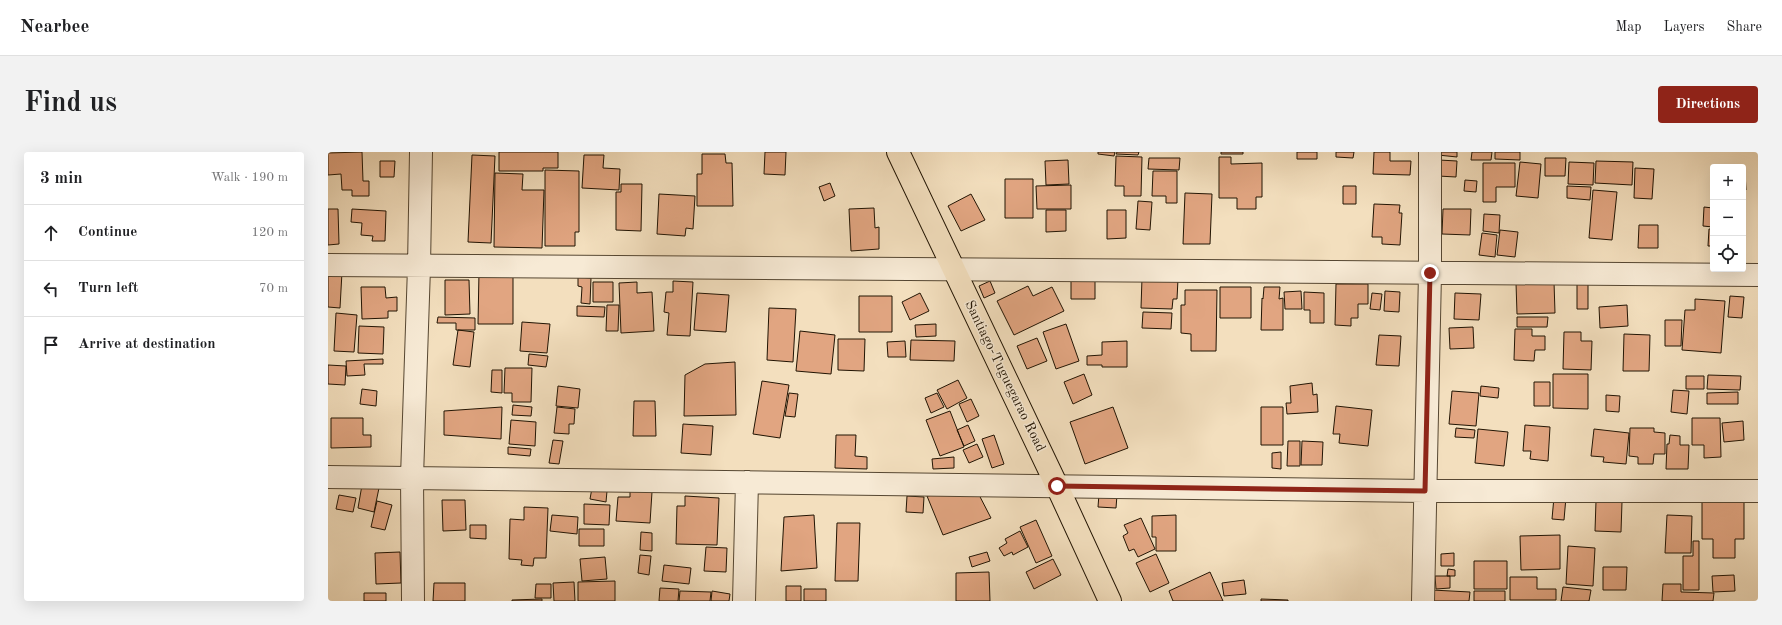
<!DOCTYPE html>
<html lang="en">
<head>
<meta charset="utf-8">
<style>
  body { margin:0; font-family:"Old Standard TT",serif; background:#f2f2f2; color:#202124 }
  .controls { position:absolute; right:12px; top:12px; display:grid; overflow:hidden; border-radius:4px; box-shadow:0 4px 16px #0002 }
  .controls button { width:36px; height:36px; display:grid; place-items:center; padding:0; border:0; border-bottom:1px solid #e0e0e0; background:#fff; color:#202124; font:20px sans-serif }
  .stop { position:absolute; width:12px; height:12px; margin:-9px; border:3px solid #8f2418; border-radius:50%; background:#fff }
  .stop.end { background:#8f2418; border-color:#fff; box-shadow:0 1px 4px #0008 }
  .list { margin:0; padding:0; list-style:none }
  h2 { display:flex; justify-content:space-between; align-items:center; height:52px; margin:0; padding:0 16px; font-size:17px }
  h2 small { font-size:13px; font-weight:400; color:#757577 }
  .list li { display:grid; grid-template-columns:26px 1fr auto; gap:12px; align-items:center; box-sizing:border-box; height:56px; padding:0 16px; border-top:1px solid #e0e0e0 }
  .list b { display:block; font-size:15px; white-space:nowrap }
  .list em { font-size:13px; font-style:normal; color:#757577 }
  .icon { flex:none; width:22px; height:22px; fill:none; stroke:currentColor; stroke-width:2; stroke-linecap:round; stroke-linejoin:round }
  .map { position:relative; flex:none; width:1430px; height:449px; overflow:hidden; border-radius:4px }
  header { display:flex; align-items:center; gap:24px; box-sizing:border-box; height:56px; padding:0 20px; background:#fff; border-bottom:1px solid #e0e0e0 }
  header strong { font-size:19px }
  nav { display:flex; gap:22px; margin-inline-start:auto; font-size:14px }
  .intro { display:flex; align-items:center; justify-content:space-between; box-sizing:border-box; height:96px; padding:0 24px }
  h1 { margin:0; font-size:28px }
  .button { padding:10px 18px; border-radius:4px; background:#8f2418; color:#fff; font-size:14px; font-weight:700 }
  main { display:flex; gap:24px; padding:0 24px }
  aside { flex:1; background:#fff; border-radius:4px; box-shadow:0 4px 16px #0002 }
  .map>svg:first-child { display:block }
  .building { fill:#e1a581; stroke:#211403 }
  .lines { fill:none; stroke-linecap:round; stroke-linejoin:round }
  .minor-casing { stroke:#564732; stroke-width:24 }
  .highway-casing { stroke:#211403; stroke-width:24 }
  .minor { stroke:#f7ead5; stroke-width:22 }
  .highway { stroke:#f3dfbe; stroke-width:22 }
  .route { stroke:#8f2418; stroke-width:5 }
  .labels { text-anchor:middle; dominant-baseline:central; stroke-width:3; stroke-linejoin:round; paint-order:stroke }
  .street-label { font-size:14px; fill:#211403; stroke:#f7ead5 }
</style>
</head>
<body>
<header>
<strong>Nearbee</strong>
<nav><a>Map</a><a>Layers</a><a>Share</a></nav>
</header>
<div class="intro"><h1>Find us</h1><a class="button">Directions</a></div>
<main>
<aside>
<h2>3 min<small>Walk · 190 m</small></h2>
<ul class="list">
<li><svg class="icon" aria-label="ahead" viewBox="0 0 24 24"><path d="M12 20V5M6 11l6-6 6 6"/></svg><div><b>Continue</b></div><em>120 m</em></li>
<li><svg class="icon" aria-label="left" viewBox="0 0 24 24"><path d="M17 20v-9H6M10 6l-5 5 5 5"/></svg><div><b>Turn left</b></div><em>70 m</em></li>
<li><svg class="icon" aria-label="arrive" viewBox="0 0 24 24"><path d="M6 21V4h12l-3 4 3 4H6"/></svg><div><b>Arrive at destination</b></div></li>
</ul>
</aside>
<div class="map">
<svg width="1430" height="449" viewBox="0 0 1430 449">
  <rect width="100%" height="100%" fill="#f3dfbe"/>
  <filter id="stains"><feTurbulence type="fractalNoise" baseFrequency=".005" numOctaves="4"/><feColorMatrix values="0 0 0 0 .2 0 0 0 0 .09 0 0 0 0 .02 0 0 0 .5 -.17"/></filter>
  <radialGradient id="worn" r=".72"><stop offset=".6" stop-color="#630" stop-opacity="0"/><stop offset="1" stop-color="#630" stop-opacity=".3"/></radialGradient>
  <!-- building -->
  <path class="building" d="M34,0L35,29H41V44H24V38H14L13,22L0,23V1Z
    M171,0H230V16H215V19H171Z
    M437,0H458L457,23L436,22Z
    M770,0H787L786,4L770,2Z
    M789,0H811L810,3L788,2Z
    M893,0H915V2H893Z
    M969,0H989V7H969Z
    M1008,0H1026L1025,6L1008,5Z
    M1046,0H1062V9H1083L1082,23L1045,22Z
    M1110,0H1129V5L1110,3Z
    M1144,0H1164L1163,8H1143Z
    M1167,0H1192V8L1167,7Z
    M374,2H397L398,11H404L405,54H369V22H374Z
    M144,3L167,4L163,91L140,90Z
    M256,3H276L275,16L292,17L291,38L254,36Z
    M788,4L814,5L813,44H796V34H787Z
    M891,5H903V12L934,11V45H928V57H909V46H891Z
    M821,6H852L851,18L820,17Z
    M1217,6H1238L1237,24H1217Z
    M740,8L741,32L718,33L717,9Z
    M1111,8L1129,9L1128,25L1110,24Z
    M52,9H67L66,25H52Z
    M1268,9L1305,10L1304,33L1267,31Z
    M1192,10L1213,12L1210,46L1188,44Z
    M1241,10L1266,11L1265,33L1240,32Z
    M1155,11H1187V35H1168V50H1155Z
    M1307,16L1326,17L1324,47L1306,46Z
    M217,18L251,19V80H247V94H217Z
    M825,19H849V51H838V44H824Z
    M1415,20H1417L1418,38H1415Z
    M167,21L195,22L194,38H216L214,96L166,95Z
    M677,27H705V66H677Z
    M1137,28L1149,29L1148,40L1136,39Z
    M502,31L507,44L496,49L491,35Z
    M293,32H314L313,79L288,78V40H293Z
    M743,33V57H709L708,34Z
    M1015,34H1028V52H1015Z
    M1239,34L1263,35L1262,48L1239,46Z
    M1265,38L1289,40L1284,88L1261,86Z
    M857,41L884,42L882,92H855Z
    M331,42L367,44L365,77L358,76L357,84L329,82Z
    M643,42L657,68L633,79L620,54Z
    M810,49L824,50L822,78L808,77Z
    M1046,52L1072,53L1071,61H1074L1072,93L1054,92V85H1044Z
    M1376,55L1385,56V75L1375,74Z
    M546,56L547,76L551,75V97L523,99L521,57Z
    M0,57H10L11,92L0,93Z
    M24,57L58,59L57,89H44L45,84L33,83L34,71L23,70Z
    M1115,57H1143L1142,83L1114,82Z
    M718,58H738V79L718,80Z
    M779,58H798V86L779,87Z
    M1156,62L1172,63L1171,81L1155,79Z
    M1311,73H1330V96H1310Z
    M1381,77H1385V94H1380Z
    M1172,78L1190,80L1187,105L1169,103Z
    M1154,81L1169,83L1167,105L1151,103Z
    M0,119L14,120L12,156L0,155Z
    M151,120H185V172H150Z
    M250,125L263,126L262,152L253,151L254,135L250,134Z
    M814,126L850,127L849,147H845L844,157L813,156Z
    M117,128H141L142,162L117,163Z
    M743,128H767V147H743Z
    M345,129L365,130L362,184L339,183L341,161L336,160L338,140H345Z
    M662,129L667,141L656,146L651,134Z
    M265,130H285V150H265Z
    M309,130V141L324,140L326,179L293,181L291,131Z
    M1226,130L1227,161L1189,162L1188,131Z
    M1249,131H1260V157H1249Z
    M1008,132H1040V152H1030V166H1023V174L1007,173Z
    M700,134L705,144L724,135L736,159L686,183L669,149Z
    M33,135H57L58,146L69,145V159H60V166L34,167Z
    M892,135H923V166H892Z
    M936,135H952L951,147L955,146V178H933L934,146L935,147Z
    M857,138H889L888,199H863V182L853,181V153H857Z
    M973,139L974,157H957L956,140Z
    M1057,139L1072,140L1071,160L1056,159Z
    M976,140L996,141V171H982V158H976Z
    M369,141L401,143L398,180L366,178Z
    M592,141L601,159L582,168L574,150Z
    M1044,141L1054,142L1052,158L1042,157Z
    M1127,141L1153,142L1151,168L1126,167Z
    M531,144H564V180H531Z
    M1402,144L1416,145L1414,166L1400,165Z
    M1367,147L1397,149L1393,201L1354,198L1357,158H1367Z
    M279,153H291L290,179H278Z
    M1299,153L1300,174L1272,176L1271,155Z
    M249,154L277,155L276,165L249,164Z
    M441,156L468,157L465,210L439,208Z
    M815,160L844,161L843,177L814,176Z
    M8,161L29,163L26,200L6,199Z
    M110,165L147,166V178H128V171H109Z
    M1189,165H1220L1219,175H1189Z
    M1337,168H1354L1353,194H1337Z
    M194,170L222,172L219,201L192,199Z
    M608,172V184L588,185L587,173Z
    M738,172L751,209L728,217L715,180Z
    M31,174L56,175L55,202L30,201Z
    M1145,175L1146,196L1122,197L1121,176Z
    M1187,177H1204V184H1217V198H1207L1206,209L1186,208Z
    M130,178L146,180L142,215L125,213Z
    M472,179L507,183L503,222L468,219Z
    M1236,180H1253V189H1264L1263,218L1235,217Z
    M1296,182L1322,183L1321,219H1295Z
    M1051,183L1073,184L1071,214L1048,213Z
    M709,186L719,209L699,217L689,194Z
    M510,187H537L536,219L510,218Z
    M583,188L627,189L626,209L582,208Z
    M577,189L578,205H560L559,190Z
    M799,189V215H774V213H759V204L774,203V190Z
    M201,202L220,204L218,215L200,213Z
    M55,207V212H36L37,223L19,224L18,209Z
    M407,210L408,263L356,264L357,223L377,212Z
    M0,213L18,214L17,233L0,232Z
    M177,216H204L203,250H184V241H176Z
    M164,218H174V241L163,240Z
    M756,222L764,243L745,252L736,230Z
    M1225,222H1260V257L1225,256Z
    M1380,223L1413,224L1412,238L1379,237Z
    M1358,224H1376V237H1358Z
    M630,228L639,246L619,257L609,238Z
    M434,229L461,233L452,286L425,282Z
    M1206,230H1222V254H1206Z
    M984,231L985,243L989,242L990,260L959,262L958,251H963L962,234Z
    M230,234L252,237L250,256L228,254Z
    M1153,234L1171,236L1170,246L1152,244Z
    M34,237L49,239L48,254L32,252Z
    M1345,238L1361,239L1359,262L1343,260Z
    M1124,239L1151,241L1148,274L1121,272Z
    M1410,240V252H1379V241Z
    M461,241L470,242L467,265L457,264Z
    M609,241L616,255L603,261L597,246Z
    M1278,243L1292,244L1291,260L1278,259Z
    M643,247L651,264L639,270L631,252Z
    M306,249H327L328,284H305Z
    M185,253L204,255L203,264L184,263Z
    M1008,254L1044,258L1040,294L1011,291L1012,282H1005Z
    M174,255L173,287L116,283V259Z
    M229,255L247,257L246,272H241V282L226,281Z
    M785,255L800,296L757,312L742,270Z
    M933,255H955V293H933Z
    M622,259L636,295L612,304L598,268Z
    M3,266H35V283H43V295L3,296Z
    M1364,266H1392L1393,305L1376,306V293H1364Z
    M183,268L208,270L207,294L181,292Z
    M1415,269L1416,288L1396,290L1394,271Z
    M355,272L385,274L383,303L353,301Z
    M640,273L647,289L636,294L629,278Z
    M1197,273L1222,275L1220,309L1202,307L1203,299H1195Z
    M1128,276L1147,278L1146,286L1127,285Z
    M1302,276H1326V280L1337,281V302H1326L1325,312H1310V305L1301,304Z
    M1150,277L1180,280L1176,314L1147,311Z
    M1266,277L1301,281L1298,312L1275,310L1276,305L1263,304Z
    M508,283H528L527,304L539,305V317L507,316Z
    M666,283L676,312L664,316L654,287Z
    M1342,283L1352,284V293H1361L1360,317H1338L1339,292H1341Z
    M225,288L235,289L231,312L221,311Z
    M960,289H972V314H959Z
    M974,289L995,290L994,313H973Z
    M649,292L655,305L641,311L635,298Z
    M180,295L203,297L202,304L180,302Z
    M953,300V317L944,316V301Z
    M626,305V316L605,317L604,307Z
    M34,333L51,336L46,360L30,356Z
    M264,336L279,339L278,350L262,347Z
    M648,337L663,366L615,383L599,344Z
    M302,338L324,340L322,371L288,369L290,345H302Z
    M771,342L789,343L788,356L770,355Z
    M11,343L28,346L25,360L8,357Z
    M357,344L391,346L389,393L348,392L349,354H357Z
    M579,344L596,345L595,361L578,360Z
    M1226,345H1238L1236,368L1224,367Z
    M114,348H137L138,378L115,379Z
    M49,349L64,353L57,378L43,375Z
    M1268,349L1294,350L1293,380L1267,379Z
    M1374,350H1416V387H1407V406H1385V387H1374Z
    M256,352L282,353L281,373L256,372Z
    M196,355L220,356L218,406H206L205,414L193,413L194,408L181,407L182,367L196,368Z
    M224,363L250,365L249,382L222,379Z
    M486,363L489,416L453,419L456,365Z
    M848,363V399H828V385H824V364Z
    M1339,363L1364,364L1363,401H1337Z
    M813,366L827,397L810,405L806,397L801,399L795,384L800,381L796,373Z
    M708,368L724,404L708,411L692,375Z
    M509,371H532L530,429H507Z
    M142,373H158V387L142,386Z
    M251,377H276V394H251Z
    M692,379L700,395L685,403L684,400L676,404L671,396L679,391L677,387Z
    M313,380L324,381V399L312,398Z
    M1232,383V417L1193,418L1192,384Z
    M1365,389H1371V438H1355V404H1365Z
    M1240,394L1267,396L1265,434L1238,432Z
    M378,395L399,396L398,420L376,419Z
    M72,400L73,431L48,432L47,401Z
    M659,400L662,409L644,415L641,405Z
    M1126,401V414H1113V402Z
    M828,402L841,431L822,440L808,411Z
    M312,403L323,404L321,423L310,421Z
    M277,405L279,427L254,429L252,407Z
    M725,407L733,423L706,437L698,420Z
    M1146,409H1179V437H1146Z
    M336,413L363,416L361,432L334,429Z
    M1275,415H1299L1298,438H1275Z
    M1120,417L1127,418V424H1119Z
    M661,420L662,449H628V421Z
    M882,420L895,449H845L841,439Z
    M1406,423L1407,439L1385,440L1384,424Z
    M1107,424H1122V436L1108,437Z
    M1182,425H1209V437H1228V448H1182Z
    M916,428L918,442L896,444L894,431Z
    M287,429V449H250V430Z
    M246,430L247,449H226L225,431Z
    M106,431H137V449H105Z
    M208,432H223V446H207Z
    M1335,432H1353V440L1386,441L1385,449H1334Z
    M458,434H473V449H458Z
    M1235,435L1263,438L1261,449H1233Z
    M332,436L351,437L350,449H331Z
    M476,437H498V449H476Z
    M1104,438L1142,440L1141,449H1103Z
    M352,439L383,440L382,449H351Z
    M384,439L402,442L401,449H383Z
    M1146,439H1177V449H1146Z
    M36,441H58V449H36Z
    M214,447V449H184V448Z
    M933,447L960,448V449H933Z"/>
  <g class="lines">
    <defs>
      <path id="minor" d="M0,113L1430,123
        M0,325L1097,339H1430
        M85,449L84,325L91,115L93,0
        M416,449L419,330
        M1095,449L1102,121V0"/>
      <path id="highway" d="M570,0L729,334L782,449"/>
    </defs>
    <!-- minor casing -->
    <use href="#minor" class="minor-casing"/>
    <!-- highway casing -->
    <use href="#highway" class="highway-casing"/>
    <!-- minor -->
    <use href="#minor" class="minor"/>
    <!-- highway -->
    <use href="#highway" class="highway"/>
  </g>
  <g class="lines">
    <!-- route -->
    <path class="route" d="M729,334L1097,339L1102,121"/>
  </g>
  <g class="labels">
    <!-- street labels -->
    <g class="street-label">
      <text transform="translate(677 224) rotate(64)">Santiago-Tuguegarao Road</text>
    </g>
  </g>
  <rect width="100%" height="100%" filter="url(#stains)"/>
  <rect width="100%" height="100%" fill="url(#worn)"/>
</svg>
<div class="controls">
<button>+</button>
<button>−</button>
<button><svg class="icon" aria-label="locate" viewBox="0 0 24 24"><circle cx="12" cy="12" r="6"/><path d="M12 2v4M12 18v4M2 12h4M18 12h4"/></svg></button>
</div>
<div class="stop" style="left:729px;top:334px"></div>
<div class="stop end" style="left:1102px;top:121px"></div>
</div>
</main>
</body>
</html>
